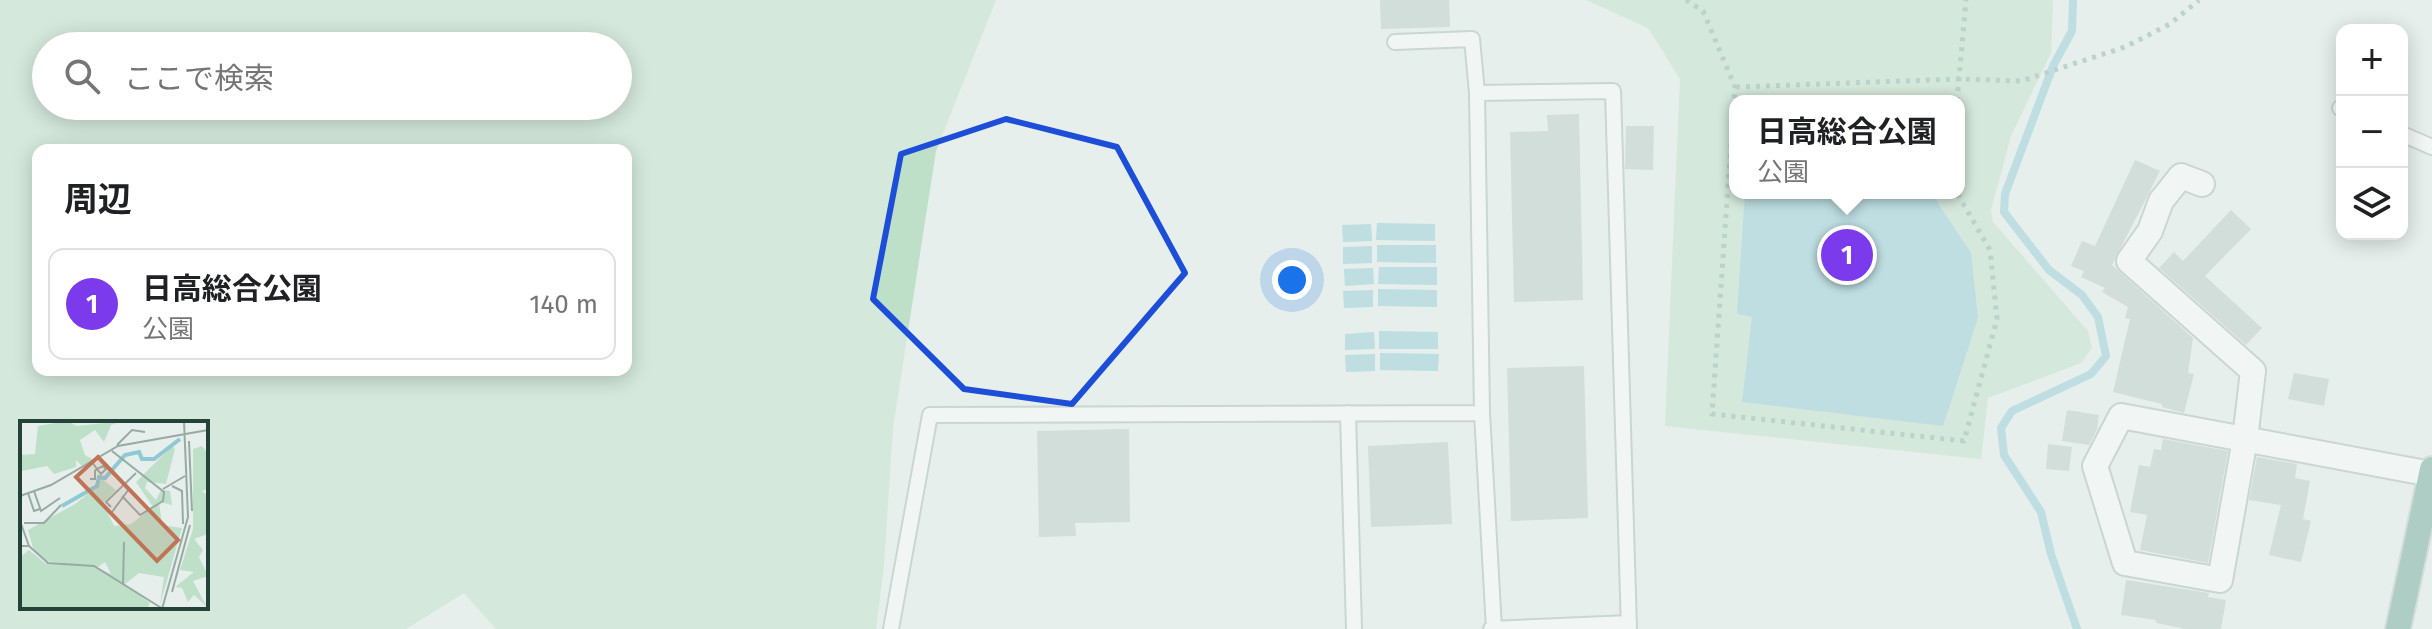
<!DOCTYPE html>
<html lang="ja">
<head>
<meta charset="utf-8">
<style>
  body { margin:0; font-family:"Fira Sans","Noto Sans JP",sans-serif; background:#f2f2f2; color:#202124 }
  .controls { position:absolute; right:24px; top:24px; display:grid; overflow:hidden; border-radius:16px; box-shadow:0 4px 20px #0003 }
  .controls button { width:72px; height:72px; display:grid; place-items:center; padding:0; border:0; border-bottom:2px solid #e0e0e0; background:#fff; color:#202124; font:40px sans-serif }
  .you { position:absolute; left:1292px; top:280px; width:28px; height:28px; margin:-20px; border:6px solid #fff; border-radius:50%; background:#1a73e8; box-shadow:0 0 0 12px #1a73e833 }
  .badge { display:grid; place-items:center; width:52px; height:52px; border-radius:50%; background:#7c3aed; color:#fff; font-size:26px; font-weight:700 }
  .pin { position:absolute; translate:-50% -50%; border:4px solid #fff; box-shadow:0 2px 8px #0006 }
  .popup { position:absolute; left:1729px; top:95px; width:236px; height:104px; box-sizing:border-box; display:grid; place-content:center; border-radius:16px; background:#fff; filter:drop-shadow(0 2px 6px #0005); font-size:26px; white-space:nowrap; color:#757577 }
  .popup b { font-size:30px; color:#202124 }
  .popup::after { content:''; position:absolute; left:50%; top:100%; margin-left:-16px; border:16px solid transparent; border-top-color:#fff }
  .list { margin:0; padding:0; list-style:none }
  h2 { display:flex; justify-content:space-between; align-items:center; height:104px; margin:0; padding:0 32px; font-size:34px }
  h2 small { font-size:26px; font-weight:400; color:#757577 }
  .list li { display:grid; grid-template-columns:52px 1fr auto; gap:24px; align-items:center; box-sizing:border-box; height:112px; margin:0 16px 16px; padding:0 16px; border:2px solid #e0e0e0; border-radius:16px }
  .list b { display:block; font-size:30px; white-space:nowrap }
  .list p { margin:0; font-size:26px; white-space:nowrap; color:#757577 }
  .list em { font-size:26px; font-style:normal; color:#757577 }
  .icon { flex:none; width:44px; height:44px; fill:none; stroke:currentColor; stroke-width:2; stroke-linecap:round; stroke-linejoin:round }
  .map { position:relative; flex:none; width:2432px; height:629px; overflow:hidden }
  .search { position:absolute; background:#fff; box-shadow:0 4px 20px #0003; left:32px; top:32px; width:600px; height:88px; display:flex; align-items:center; gap:20px; box-sizing:border-box; padding:0 28px; border-radius:44px; color:#757577; font-size:30px }
  .panel { position:absolute; background:#fff; box-shadow:0 4px 20px #0003; left:32px; top:144px; width:600px; height:232px; border-radius:16px }
  .map>svg:first-child { display:block }
  .green { fill:#bfe0c8; fill-rule:evenodd }
  .water { fill:#8ec9d4 }
  .lines { fill:none; stroke-linecap:round; stroke-linejoin:round }
  .stream { stroke:#8ec9d4; stroke-width:8 }
  .building { fill:#bbcac4 }
  .service-casing { stroke:#a8b8b2; stroke-width:18 }
  .minor-casing { stroke:#a8b8b2; stroke-width:28 }
  .primary-casing { stroke:#c2cac8; stroke-width:28 }
  .path { stroke:#86b3a5; stroke-width:5; stroke-dasharray:4 6; stroke-linecap:butt }
  .service { stroke:#fff; stroke-width:14 }
  .minor { stroke:#fff; stroke-width:24 }
  .primary { stroke:#6aa596; stroke-width:24 }
  .marked { fill:none; stroke:#1d4ed8; stroke-width:6; stroke-linejoin:round }
  .inset-river { fill:none; stroke:#8ec9d4; stroke-width:4 }
  .inset-road { fill:none; stroke:#98aaa4; stroke-width:2 }
  .view { fill:#c07456; fill-opacity:0.15; stroke:#c07456; stroke-width:4 }
  .inset-edge { fill:none; stroke:#24423a; stroke-width:4 }
</style>
</head>
<body>
<div class="map">
<svg width="2432" height="629" viewBox="0 0 2432 629">
  <rect width="100%" height="100%" fill="#e6efeb"/>
  <!-- green -->
  <path class="green" d="M0,0H996L936,151L893,428L884,565L876,629H496L464,593L406,629H0ZM46,46H618V106H46ZM38,150H626V370H38ZM22,423H206V607H22Z
    M1586,0H2053L2051,53L2011,136L1991,210L1993,222L2088,331L2092,348L2081,363L1988,398L1981,459L1665,426L1680,79L1648,28ZM1735,101H1959V193H1735Z"/>
  <!-- water -->
  <path class="water" d="M1745,193H1931L1971,253L1978,318L1943,426L1742,402L1752,317L1737,314Z
    M1377,223L1435,224V241L1376,240Z
    M1371,224L1372,241L1343,242L1342,225Z
    M1377,245H1436V263L1377,262Z
    M1372,246V263L1343,264V247Z
    M1379,267H1437V285L1378,284Z
    M1373,268L1374,284L1345,286L1344,269Z
    M1378,289L1437,290V307L1378,306Z
    M1373,290V307L1344,308L1343,291Z
    M1379,331L1438,332V349H1379Z
    M1374,332L1375,349L1345,350V334Z
    M1380,353L1439,354L1438,371L1380,370Z
    M1375,354V371L1346,372L1345,355Z"/>
  <g class="lines">
    <!-- stream -->
    <path class="stream" d="M2073,0L2072,31L2053,66L2005,194L2004,212L2049,270L2082,295L2098,317L2106,356L2091,374L2012,411L2001,428L2004,455L2041,512L2051,554L2077,629"/>
  </g>
  <!-- building -->
  <path class="building" d="M1380,0H1449L1450,27L1381,29Z
    M1579,114L1583,300L1514,302L1510,132L1548,131L1547,115Z
    M1626,126H1654L1653,170L1625,169Z
    M2135,160L2160,171L2112,265L2193,338L2188,373L2194,374L2184,413L2162,407V404L2113,392L2130,319L2125,318L2128,307L2102,292L2105,288L2081,277L2084,271L2071,266L2082,241L2095,246Z
    M2231,210L2251,229L2205,276L2262,328L2246,345L2159,268L2174,252L2183,261Z
    M1584,366L1588,518L1511,521L1507,368Z
    M2294,373L2329,379L2324,406L2288,399Z
    M2067,410L2099,415L2097,430L2089,445L2062,441Z
    M1129,429L1130,522L1075,523L1076,536L1039,537L1037,431Z
    M2163,439L2228,451L2208,563L2140,550L2147,515L2130,512L2139,465L2150,467L2154,449L2161,450Z
    M1448,442L1452,524L1371,527L1368,446Z
    M2048,444L2072,447L2069,471L2046,469Z
    M2257,457L2297,464L2295,478L2310,481L2303,519L2311,521L2301,562L2269,555L2281,505L2249,500Z
    M2126,580L2209,593L2208,597L2226,600L2221,629H2186L2156,623V620L2121,615Z"/>
  <g class="lines">
    <defs>
      <path id="service" d="M1395,42L1472,39L1477,93L1482,413L1494,629
        M1477,93L1613,91L1629,629
        M2340,108L2342,109
        M2402,134L2432,147
        M1348,413L1354,629
        M891,629L930,415L1482,413
        M1491,629L1629,623"/>
      <path id="minor" d="M2202,184L2181,176L2161,201L2150,231L2129,261L2253,371L2245,439L2220,580L2125,563L2095,466L2121,416L2431,474"/>
      <path id="primary" d="M2398,629L2432,469"/>
    </defs>
    <!-- service casing -->
    <use href="#service" class="service-casing"/>
    <!-- minor casing -->
    <use href="#minor" class="minor-casing"/>
    <!-- primary casing -->
    <use href="#primary" class="primary-casing"/>
    <!-- path -->
    <path class="path" d="M1686,0L1703,11L1735,87L1712,414L1964,441L1997,319L1990,250L1957,193
      M1736,87L1959,79L2021,81L2125,47L2170,24L2199,0
      M1957,101L1966,0"/>
    <!-- service -->
    <use href="#service" class="service"/>
    <!-- minor -->
    <use href="#minor" class="minor"/>
    <!-- primary -->
    <use href="#primary" class="primary"/>
  </g>
  <!-- marked area -->
  <path d="M0 0H2432V629H0ZM1006,119L1117,147L1185,273L1072,404L964,389L873,299L901,154Z" fill="#e6efeb" fill-opacity=".55" fill-rule="evenodd"/>
  <path class="marked" d="M1006,119L1117,147L1185,273L1072,404L964,389L873,299L901,154Z"/>
  <!-- overview -->
  <g transform="translate(20 421)">
    <rect width="188" height="188" fill="#e6efeb"/>
    <path d="M47,0L57,5L103,0L91,4L84,21L75,9L60,19L65,34L74,39L62,45L56,39V46L34,53L27,45L2,50L0,34L15,33L18,5ZM152,25L155,28L146,63L127,61L125,67L136,79L141,69L150,70L152,84L139,81L142,104L162,107L140,184L144,156L119,152L105,163L130,182L127,188H0V136L9,129L25,142L72,145L91,153L85,141L78,146L25,140L13,127L8,109L55,83L78,65L80,56L96,69L83,82L94,105L111,103L133,86L116,61ZM182,25L188,33V68L182,70L188,75V113L174,118L183,129L179,136L188,155L173,160L187,186L174,174L168,181L162,167L155,166L174,151L160,149L173,108V28Z" fill="#bfe0c8"/>
    <path class="inset-river" d="M42,85L77,65L79,56L85,57L105,34L119,31L122,38H134L160,18"/>
    <path class="inset-road" d="M169,20L172,90M97,24L112,9L125,11M92,30L144,71L143,80L120,94L102,75M70,58H75V50L77,48L83,45L86,48L81,53L77,48L72,41M152,65L162,70L163,103M143,68L165,55M14,70L21,90L40,77M8,72L14,90L20,88M0,75L31,64L98,25L188,9M91,86L86,81L116,52M92,91L109,68M0,100L9,125M4,102H24L41,84M0,125H9L28,142L74,145L143,188M103,164L104,121M152,171L170,104M142,188L168,96L164,0"/>
    <path class="view" d="M78,36L158,119L137,140L56,56Z"/>
    <rect width="188" height="188" class="inset-edge"/>
  </g>
</svg>
<div class="controls">
<button>+</button>
<button>−</button>
<button><svg class="icon" aria-label="layers" viewBox="0 0 24 24"><path d="M12 4l9 5-9 5-9-5zM3 14l9 5 9-5"/></svg></button>
</div>
<div class="you"></div>
<div class="pin badge" style="left:1847px;top:255px">1</div>
<div class="popup"><b>日高総合公園</b>公園</div>
<div class="search"><svg class="icon" aria-label="search" viewBox="0 0 24 24"><circle cx="10" cy="10" r="6"/><path d="M15 15l6 6"/></svg>ここで検索</div>
<section class="panel">
<h2>周辺<small></small></h2>
<ul class="list">
<li><span class="badge">1</span><div><b>日高総合公園</b><p>公園</p></div><em>140 m</em></li>
</ul>
</section>
</div>
</body>
</html>
